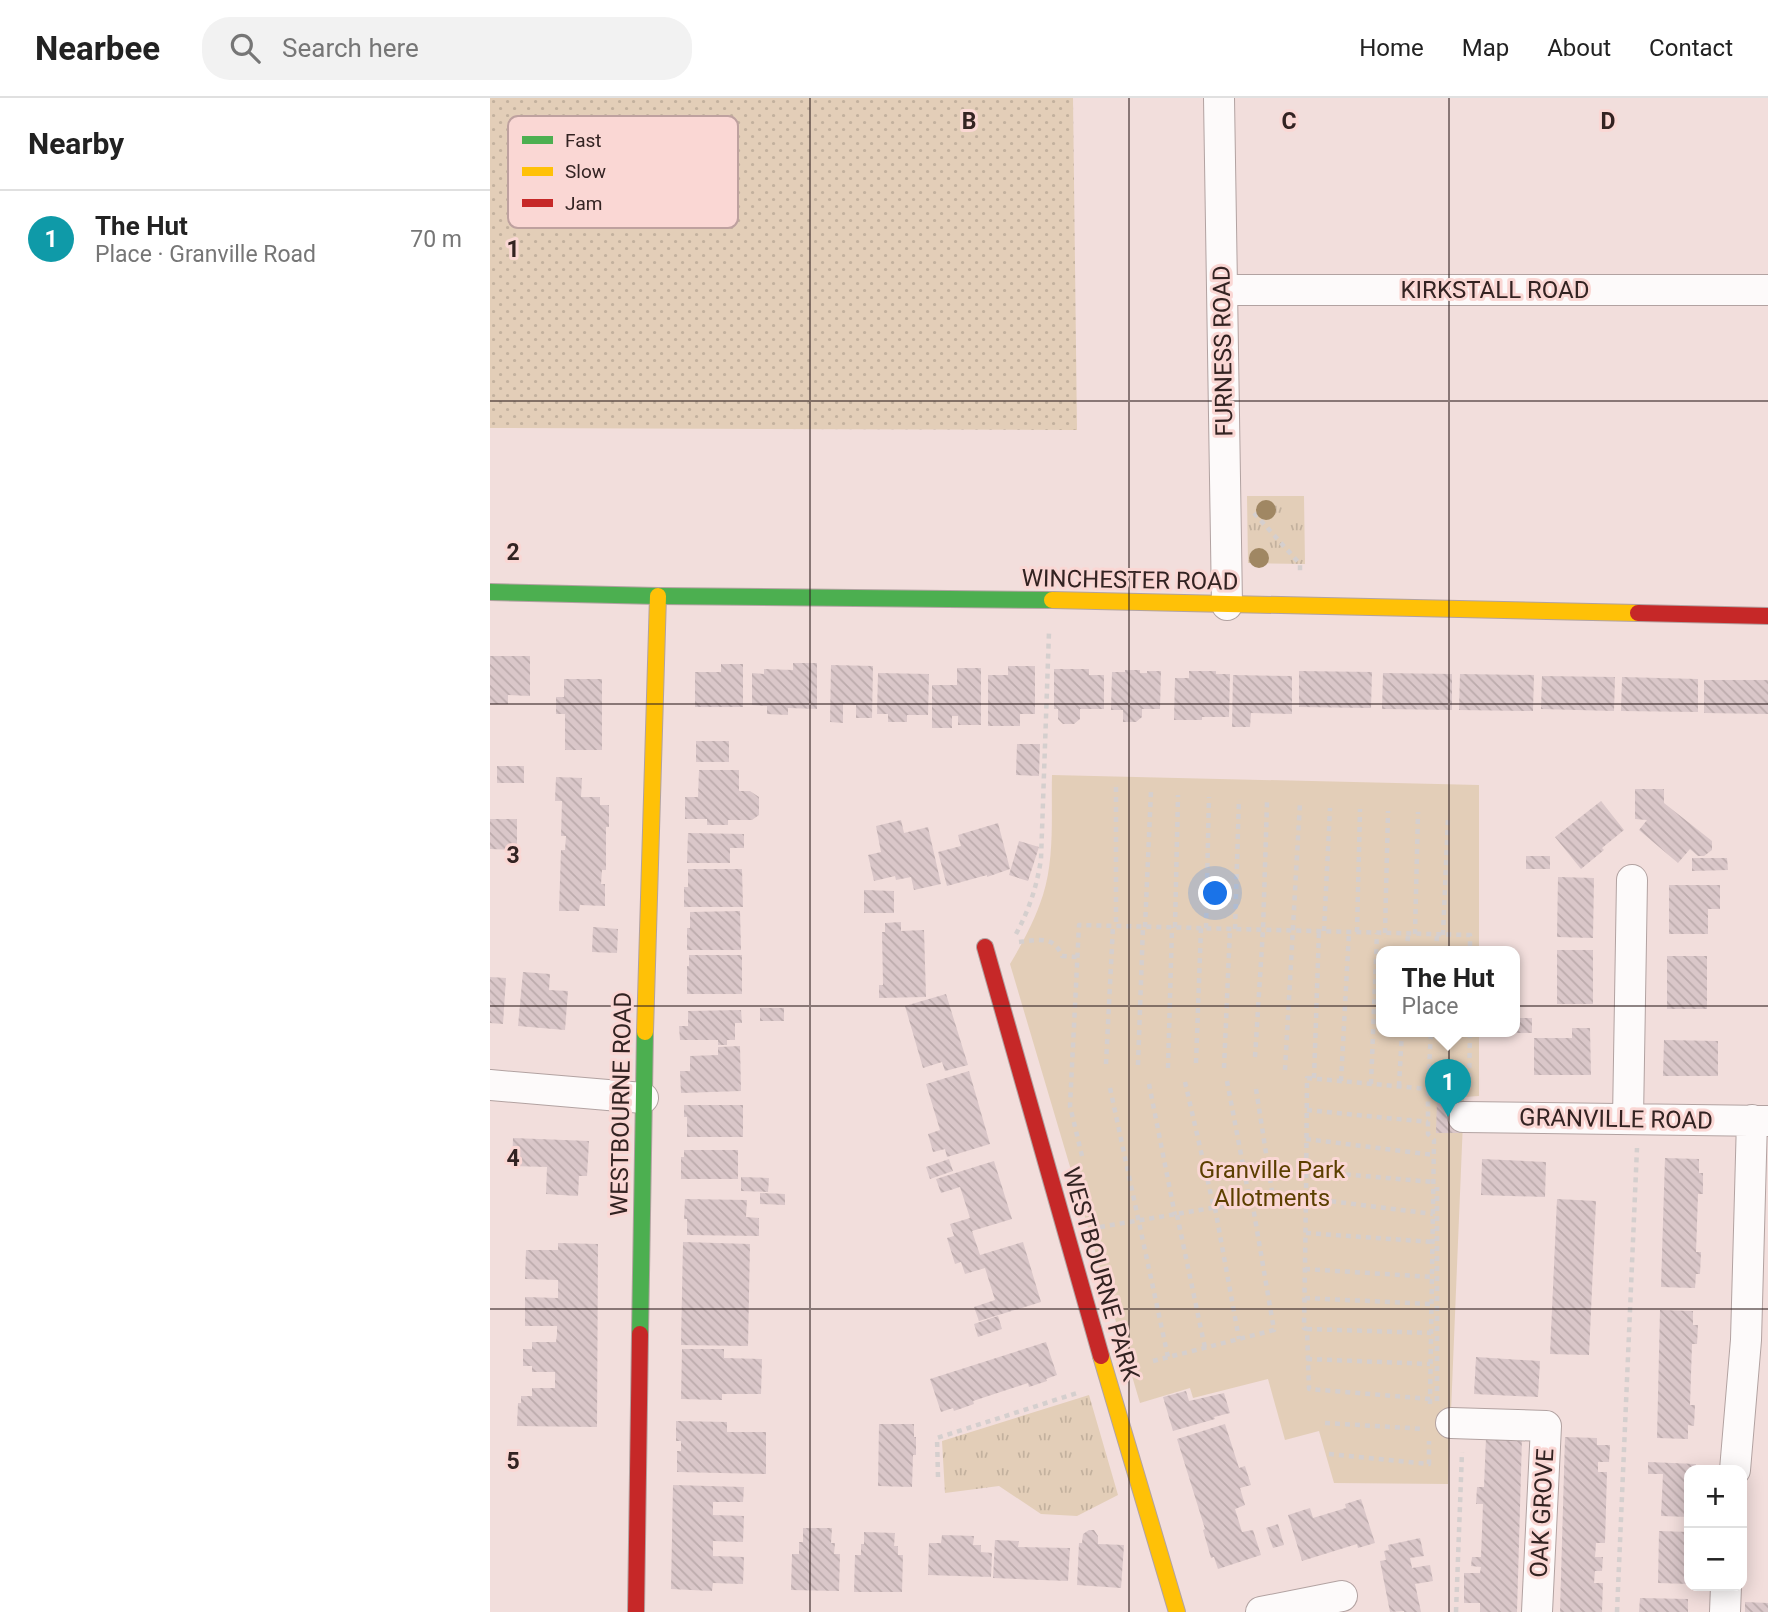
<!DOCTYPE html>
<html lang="en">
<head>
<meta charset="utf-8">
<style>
  body { margin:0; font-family:Roboto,sans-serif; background:#f2f2f2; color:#222 }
  .controls { position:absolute; right:21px; bottom:21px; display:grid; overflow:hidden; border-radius:14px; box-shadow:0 4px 18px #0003 }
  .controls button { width:63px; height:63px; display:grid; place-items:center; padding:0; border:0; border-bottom:2px solid #e0e0e0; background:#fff; color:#222; font:35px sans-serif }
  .you { position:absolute; left:726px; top:796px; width:24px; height:24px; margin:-18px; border:5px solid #fff; border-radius:50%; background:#1a73e8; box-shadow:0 0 0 10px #1a73e833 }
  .badge { display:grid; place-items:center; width:46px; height:46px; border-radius:50%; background:#766463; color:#fff; font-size:23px; font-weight:700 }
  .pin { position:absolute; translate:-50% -58px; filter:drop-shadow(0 2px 4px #0008) }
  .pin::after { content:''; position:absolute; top:37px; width:24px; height:21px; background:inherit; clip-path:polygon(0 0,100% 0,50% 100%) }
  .popup { position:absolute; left:886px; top:848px; width:144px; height:91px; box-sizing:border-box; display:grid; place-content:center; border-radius:14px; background:#fff; filter:drop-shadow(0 2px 5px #0005); font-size:23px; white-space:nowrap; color:#767676 }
  .popup b { font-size:26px; color:#222 }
  .popup::after { content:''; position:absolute; left:50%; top:100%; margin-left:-14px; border:14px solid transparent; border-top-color:#fff }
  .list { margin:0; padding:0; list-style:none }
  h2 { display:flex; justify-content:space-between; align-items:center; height:91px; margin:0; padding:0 28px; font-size:30px }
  h2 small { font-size:23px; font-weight:400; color:#767676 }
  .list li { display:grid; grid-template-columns:46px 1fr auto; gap:21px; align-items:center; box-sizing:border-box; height:98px; padding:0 28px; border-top:2px solid #e0e0e0 }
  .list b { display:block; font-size:26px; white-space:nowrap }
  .list p { margin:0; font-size:23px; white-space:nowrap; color:#767676 }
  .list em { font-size:23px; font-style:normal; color:#767676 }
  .icon { flex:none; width:38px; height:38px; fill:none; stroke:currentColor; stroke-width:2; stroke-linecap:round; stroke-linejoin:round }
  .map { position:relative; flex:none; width:1278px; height:1514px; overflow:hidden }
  header { display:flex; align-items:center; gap:42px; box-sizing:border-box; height:98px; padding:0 35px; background:#fff; border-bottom:2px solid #e0e0e0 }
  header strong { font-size:33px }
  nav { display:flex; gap:38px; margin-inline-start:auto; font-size:24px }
  .search { width:490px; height:63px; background:#f2f2f2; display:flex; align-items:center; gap:18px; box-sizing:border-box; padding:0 24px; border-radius:28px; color:#767676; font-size:26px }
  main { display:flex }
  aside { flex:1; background:#fff }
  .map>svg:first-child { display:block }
  .grass { fill:url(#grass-tufts) }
  .park { fill:url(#park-dots) }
  .garden { fill:#e3ceb8 }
  .building { fill:url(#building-back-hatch) }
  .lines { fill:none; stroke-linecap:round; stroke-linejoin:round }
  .street-casing { stroke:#b2a2a1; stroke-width:32 }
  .fast-casing { stroke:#b2a2a1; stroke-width:18 }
  .slow-casing { stroke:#b2a2a1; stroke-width:18 }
  .jam-casing { stroke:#b2a2a1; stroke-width:18 }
  .path { stroke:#d5cfce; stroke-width:4.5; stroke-dasharray:5 5; stroke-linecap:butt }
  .street { stroke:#fdfafa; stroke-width:30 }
  .fast { stroke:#4caf50; stroke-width:16 }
  .slow { stroke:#ffc107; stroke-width:16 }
  .jam { stroke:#c62828; stroke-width:16 }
  .tree { fill:#a08763 }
  .grid { fill:none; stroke:#332322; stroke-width:2; stroke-opacity:0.55 }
  .labels { text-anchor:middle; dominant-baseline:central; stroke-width:6; stroke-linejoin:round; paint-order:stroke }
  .street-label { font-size:24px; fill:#332322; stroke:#fad7d4 }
  .park-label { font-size:24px; fill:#5c3f00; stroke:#fad7d4 }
  .key { fill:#fad7d4; stroke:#bea19f; stroke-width:2 }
  .key-label { font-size:19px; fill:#332322 }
  .grid-label { font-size:23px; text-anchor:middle; font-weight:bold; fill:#332322; stroke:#fad7d4; stroke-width:6; stroke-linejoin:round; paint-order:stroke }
</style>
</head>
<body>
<header>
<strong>Nearbee</strong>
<div class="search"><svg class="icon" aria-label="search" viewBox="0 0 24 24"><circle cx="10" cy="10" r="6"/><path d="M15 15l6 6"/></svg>Search here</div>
<nav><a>Home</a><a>Map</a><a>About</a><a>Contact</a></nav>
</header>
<main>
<aside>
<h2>Nearby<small></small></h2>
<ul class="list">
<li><span class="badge" style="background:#0f9aa8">1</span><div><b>The Hut</b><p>Place · Granville Road</p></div><em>70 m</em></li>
</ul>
</aside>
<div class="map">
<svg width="1278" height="1514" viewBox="0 0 1278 1514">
  <defs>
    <pattern id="grass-tufts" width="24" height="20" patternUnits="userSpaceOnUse" patternTransform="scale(1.75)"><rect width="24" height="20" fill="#e3ceb8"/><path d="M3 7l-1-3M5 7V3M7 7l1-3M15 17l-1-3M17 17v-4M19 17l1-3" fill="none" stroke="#c3b19e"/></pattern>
    <pattern id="park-dots" width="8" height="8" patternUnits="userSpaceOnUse" patternTransform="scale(1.75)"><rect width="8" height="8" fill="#e3ceb8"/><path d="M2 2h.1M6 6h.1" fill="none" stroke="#c3b19e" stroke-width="1.8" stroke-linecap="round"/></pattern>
    <pattern id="building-back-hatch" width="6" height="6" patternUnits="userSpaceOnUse" patternTransform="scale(1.75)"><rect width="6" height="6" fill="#dac7c9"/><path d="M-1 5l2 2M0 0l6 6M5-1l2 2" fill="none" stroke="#bcabac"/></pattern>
  </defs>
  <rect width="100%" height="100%" fill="#f2dedc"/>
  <!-- grass -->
  <path class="grass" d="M757,398H814L815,466L758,465Z
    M599,1297L628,1397L587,1418L551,1416L509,1388L455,1395L452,1343Z"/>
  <!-- park -->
  <path class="park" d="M0,0H583L587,332L0,330Z"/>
  <!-- garden -->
  <path class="garden" d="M562,677L989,687V853H892V933H989V998L974,999L958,1386L844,1385L829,1333L795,1342L778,1281L703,1300L700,1290L650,1305L520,866C533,844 545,822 553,797C565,759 561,716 562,677Z"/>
  <!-- building -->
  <path class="building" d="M0,558H40V598L18,597V606H0Z
    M303,565H327V611L298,610V617L277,616V608L262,607V575L274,576V571L303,572Z
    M231,566H253V609H205V574H231Z
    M341,567L383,568L382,620H366V607L353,606V625L340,624Z
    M518,568H545V616H530V628H498V577H518Z
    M467,570H491V627H468V618H462V630H442V587H467Z
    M564,571H599V577H614V611H590V621L584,626H573L568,621V611H564Z
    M635,572H650V575H657V573H671L670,611H652V619L646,624H633V612H621L622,574H635Z
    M699,573H726V576H740L739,619H712V622H684L685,580H699Z
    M809,573L882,574L881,610L809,609Z
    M388,575L439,576L438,617H417V624H398V616H387Z
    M893,575L962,576V612L892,611Z
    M970,576L1044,577L1043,613L969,612Z
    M743,577L802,578V616L761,615L760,629H742Z
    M1052,578L1125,579L1124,613L1051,611Z
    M1132,579L1208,581V614L1131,613Z
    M74,581H112V652H75V616H66V599H74Z
    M1214,582H1278V616L1214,615Z
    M206,643H239V664H206Z
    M527,646H550L549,678L526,677Z
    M7,668H34V685H7Z
    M209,672H249V693H260L269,699V717L262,722H238V727H217V721H195V699H208Z
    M66,679L92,680L91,699H110V707H119V729H116V772H112L111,786H115V808L90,807L89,813H69L71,752H75L76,738H71L72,703H65Z
    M1145,691H1174V705L1222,743V752L1214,758H1208L1200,751L1188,765L1149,732L1157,722L1145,721Z
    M1111,703L1134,732L1112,750L1114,752L1091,771L1065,739Z
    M0,721H27V752L0,751Z
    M411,722L414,735L438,729L451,786L424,792L421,779L406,782L405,778L384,783L378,757L391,754L386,728Z
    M508,725L520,771L497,779V777L457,788L448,754L471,748L468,737Z
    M198,735L254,736V750H240V765H197Z
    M529,743L549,749L538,783L519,777Z
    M1036,758H1060V771H1036Z
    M1202,760H1237L1238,772L1202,773Z
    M198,771H252L253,809H194V789H198Z
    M1068,779L1104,780L1103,840L1067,839Z
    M1179,787H1230V811H1218V836H1179Z
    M374,792L404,793V815H374Z
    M250,813L251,852H197V830H200V814Z
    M411,824V833L434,832L436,899L389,900V887H393L392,834H395V825Z
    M103,829L128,831L127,855L102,854Z
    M1067,852H1103V906H1067Z
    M199,857H252V896H197V868H199Z
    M1177,858H1217V911H1177Z
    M33,874L60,876L59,892L78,893L75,932L28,928Z
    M0,879L16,880L13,926L0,925Z
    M456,896L478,967L455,973L452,964L433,970L415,908Z
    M270,910H294V923H270Z
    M251,912L252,925H245V942H237V947H228V942H190L189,928H198V913Z
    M1025,920H1042V935H1025Z
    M1082,930H1100L1101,977H1044V940H1082Z
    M1174,942L1228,943V978H1173Z
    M250,948L251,993L191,995L190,973H200V958L228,957V949Z
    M479,973L500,1046L457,1059L455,1051L443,1054L438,1036L450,1032L436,986Z
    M947,1003H970V1035H946Z
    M194,1007H253V1039H197V1019H194Z
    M23,1040L99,1043L97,1078H89L88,1098L56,1096L57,1069L22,1068Z
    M194,1052H248V1081H191V1059H194Z
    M1175,1060L1209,1061V1075H1213V1096H1208L1206,1154H1211L1210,1176H1206L1205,1190L1171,1189Z
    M459,1061L463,1073L440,1081L436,1069Z
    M992,1061L1056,1064L1055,1099L991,1097Z
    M504,1063L522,1121L482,1133L490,1157L533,1144L551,1204L489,1223L484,1209L505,1202L495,1170L475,1176L471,1164L465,1166L457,1140L464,1138L460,1126L480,1120L470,1089L451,1095L446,1081Z
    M251,1079L279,1080L278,1094L251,1093Z
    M270,1095L295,1096V1107L270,1106Z
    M195,1101L257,1102L256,1119L269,1120V1138L197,1137V1121H194Z
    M1067,1101L1106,1103L1099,1257L1060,1256Z
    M193,1144L260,1146L258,1248L191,1247Z
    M68,1145L108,1146L107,1329L27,1328L28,1305H31V1298H42V1290H65V1274H42V1268H33V1251H42V1244H66L67,1236V1228H35V1199L68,1200V1182L35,1181L36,1152H68Z
    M1170,1212L1203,1213V1227H1208L1207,1246H1202L1200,1307H1205L1204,1328L1198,1327V1341L1167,1340Z
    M508,1218L512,1231L488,1239L484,1226Z
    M556,1244L567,1277L556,1281L557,1283L539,1289L538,1285L483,1303L484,1306L464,1313L463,1310L451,1314L440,1281Z
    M192,1251H234V1260L272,1261L271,1296H232V1302L191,1301Z
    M986,1259L1050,1263L1048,1299L984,1296Z
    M696,1293L699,1303L734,1295L740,1315L724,1319L725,1321L683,1333L673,1299Z
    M186,1323L237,1324V1334H276V1376L187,1374V1353H191V1343H186Z
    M389,1326H424V1339H426V1357H423L422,1389L388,1388Z
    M735,1326L749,1370L755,1368L761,1387L750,1390L755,1407L745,1411L752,1434L763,1432L771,1457L728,1471L724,1459L721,1460L713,1432L715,1431L687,1341Z
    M996,1339L1032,1340L1027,1514H990V1505H974V1475H990L991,1469L981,1468L982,1459H991L993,1406H986L987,1389H994Z
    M1075,1339L1107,1340V1347H1120L1119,1364H1108V1374H1117L1115,1445H1106L1105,1459H1113L1112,1473H1105L1104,1485H1113L1112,1514H1070Z
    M1158,1364L1206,1366L1205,1372H1199V1419L1171,1418L1173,1376H1158Z
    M183,1387L254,1389L253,1404H223V1417L254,1418L253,1444L223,1443V1458L254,1459L253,1486L223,1485L222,1493L181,1491Z
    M871,1401L885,1445L868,1450L867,1446L812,1463L798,1417L820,1410L823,1420L856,1410L855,1406Z
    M788,1426L794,1447L783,1450L776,1430Z
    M313,1430H342L341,1445H345L344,1456H350L349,1493L301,1492L302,1456H309V1444H313Z
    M599,1432H604L608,1438V1446L634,1447L631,1490L587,1487L589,1445H592L593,1436Z
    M1169,1433L1199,1434V1486L1168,1485Z
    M374,1434L405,1435L404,1448H408V1457H413L412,1494H364L365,1457H371V1446H374Z
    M452,1437L484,1438L483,1447H491V1454L502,1455L501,1479L438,1477L439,1445H451Z
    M930,1440L934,1458L920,1460L922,1470L940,1467L943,1483L925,1486L931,1514H914V1513L900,1514L890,1463L896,1462L894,1453L899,1452L898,1447Z
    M505,1442L529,1443L528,1449L580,1450L578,1483L503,1480Z
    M1150,1500L1198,1501V1514H1149Z
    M1255,1504L1278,1505V1514H1255Z"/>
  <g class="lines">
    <defs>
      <path id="street" d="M729,0L737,507
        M733,192H1278
        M0,987L153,1000
        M973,1019L1278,1023
        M1138,1021L1142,782
        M961,1325L1056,1328L1047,1514
        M1245,1372L1256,1242L1262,1022
        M771,1514L852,1498
        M1235,1514L1236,1488"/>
      <path id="fast" d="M0,494L168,498L562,502
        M150,1236L155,934"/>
      <path id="slow" d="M562,502L1148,515
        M155,934L168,498
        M611,1258L687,1514"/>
      <path id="jam" d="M1148,515L1278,518
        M495,849L611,1258
        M146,1514L150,1236"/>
    </defs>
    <!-- street casing -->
    <use href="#street" class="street-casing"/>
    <!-- fast casing -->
    <use href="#fast" class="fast-casing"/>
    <!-- slow casing -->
    <use href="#slow" class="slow-casing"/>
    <!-- jam casing -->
    <use href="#jam" class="jam-casing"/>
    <!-- path -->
    <path class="path" d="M764,415L810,466V476
      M626,689V828
      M655,829L661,693
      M685,829L688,697
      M716,830L719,699
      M745,831L749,701
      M834,833L840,710
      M867,834L870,711
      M895,835L898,713
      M526,836C539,812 547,788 551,761L559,534
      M925,836L928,714
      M953,837L958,719
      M529,844C547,842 564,837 572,858L587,859
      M917,853L918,836
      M946,853L947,837
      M765,959L773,832L777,704
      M706,965L711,830
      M616,966L623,828
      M648,967L653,828
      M678,970L682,829
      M734,970L740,831
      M795,972L810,704
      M824,980L829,833
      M737,983L760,1104
      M851,983L859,834
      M695,984L724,1110
      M659,986L685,1117
      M881,986L887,835
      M909,988L912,933
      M620,990L678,1259
      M979,990L980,933
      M766,991L783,1100
      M938,991L941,933
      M817,1012L938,1024
      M816,1041L944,1057
      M592,1058L580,1008L589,827L980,837V853
      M816,1073L943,1084
      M816,1100L817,980L938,991V994
      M725,1110L749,1241
      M687,1117L715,1250
      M610,1129L804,1096L803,1102L816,1103
      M816,1135L943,1144
      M815,1171L942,1179
      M815,1200L941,1206
      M817,1231L941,1235
      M817,1261L940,1266
      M663,1263L784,1232L762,1103
      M940,1301L819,1291L817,1231L814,1230L816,1100L943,1116
      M947,1303V1089
      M940,1306L944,1042L938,1036V994L957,995
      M835,1325L935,1331
      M839,1356L939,1366V1343
      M448,1379L447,1340L587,1295
      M966,1514L972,1354
      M1127,1514L1147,1050"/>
    <!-- street -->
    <use href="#street" class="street"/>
    <!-- fast -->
    <use href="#fast" class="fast"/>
    <!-- slow -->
    <use href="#slow" class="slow"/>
    <!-- jam -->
    <use href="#jam" class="jam"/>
  </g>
  <!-- trees -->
  <g class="tree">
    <circle cx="776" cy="412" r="10"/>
    <circle cx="769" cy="460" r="10"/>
  </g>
  <!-- grid -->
  <path class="grid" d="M320,0V1514M639,0V1514M959,0V1514M0,303H1278M0,606H1278M0,908H1278M0,1211H1278"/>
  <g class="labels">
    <!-- street labels -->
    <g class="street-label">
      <text x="1005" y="192">KIRKSTALL ROAD</text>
      <text transform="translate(733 253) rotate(-91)">FURNESS ROAD</text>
      <text transform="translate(640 482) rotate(1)">WINCHESTER ROAD</text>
      <text transform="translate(131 1006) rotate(-89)">WESTBOURNE ROAD</text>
      <text transform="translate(1126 1021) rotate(1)">GRANVILLE ROAD</text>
      <text transform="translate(611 1176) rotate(74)">WESTBOURNE PARK</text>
      <text transform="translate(1052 1415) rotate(-87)">OAK GROVE</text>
    </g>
    <!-- park labels -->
    <g class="park-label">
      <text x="782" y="1072">Granville Park<tspan x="782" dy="28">Allotments</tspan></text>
    </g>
  </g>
  <!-- legend -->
  <rect x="18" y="18" width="230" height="112" rx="10" class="key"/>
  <rect x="32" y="38" width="31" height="8" fill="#4caf50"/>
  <rect x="32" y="69" width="31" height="9" fill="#ffc107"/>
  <rect x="32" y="101" width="31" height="8" fill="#c62828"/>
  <g class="key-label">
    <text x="75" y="49">Fast</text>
    <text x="75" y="80">Slow</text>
    <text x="75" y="112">Jam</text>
  </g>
  <g class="grid-label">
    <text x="479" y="31">B</text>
    <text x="799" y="31">C</text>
    <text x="1118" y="31">D</text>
    <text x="23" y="159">1</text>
    <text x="23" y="462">2</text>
    <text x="23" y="765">3</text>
    <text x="23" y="1068">4</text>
    <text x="23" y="1371">5</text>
  </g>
</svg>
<div class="controls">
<button>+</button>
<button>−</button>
</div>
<div class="you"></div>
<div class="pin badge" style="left:958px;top:1019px;background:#0f9aa8">1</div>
<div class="popup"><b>The Hut</b>Place</div>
</div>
</main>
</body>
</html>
